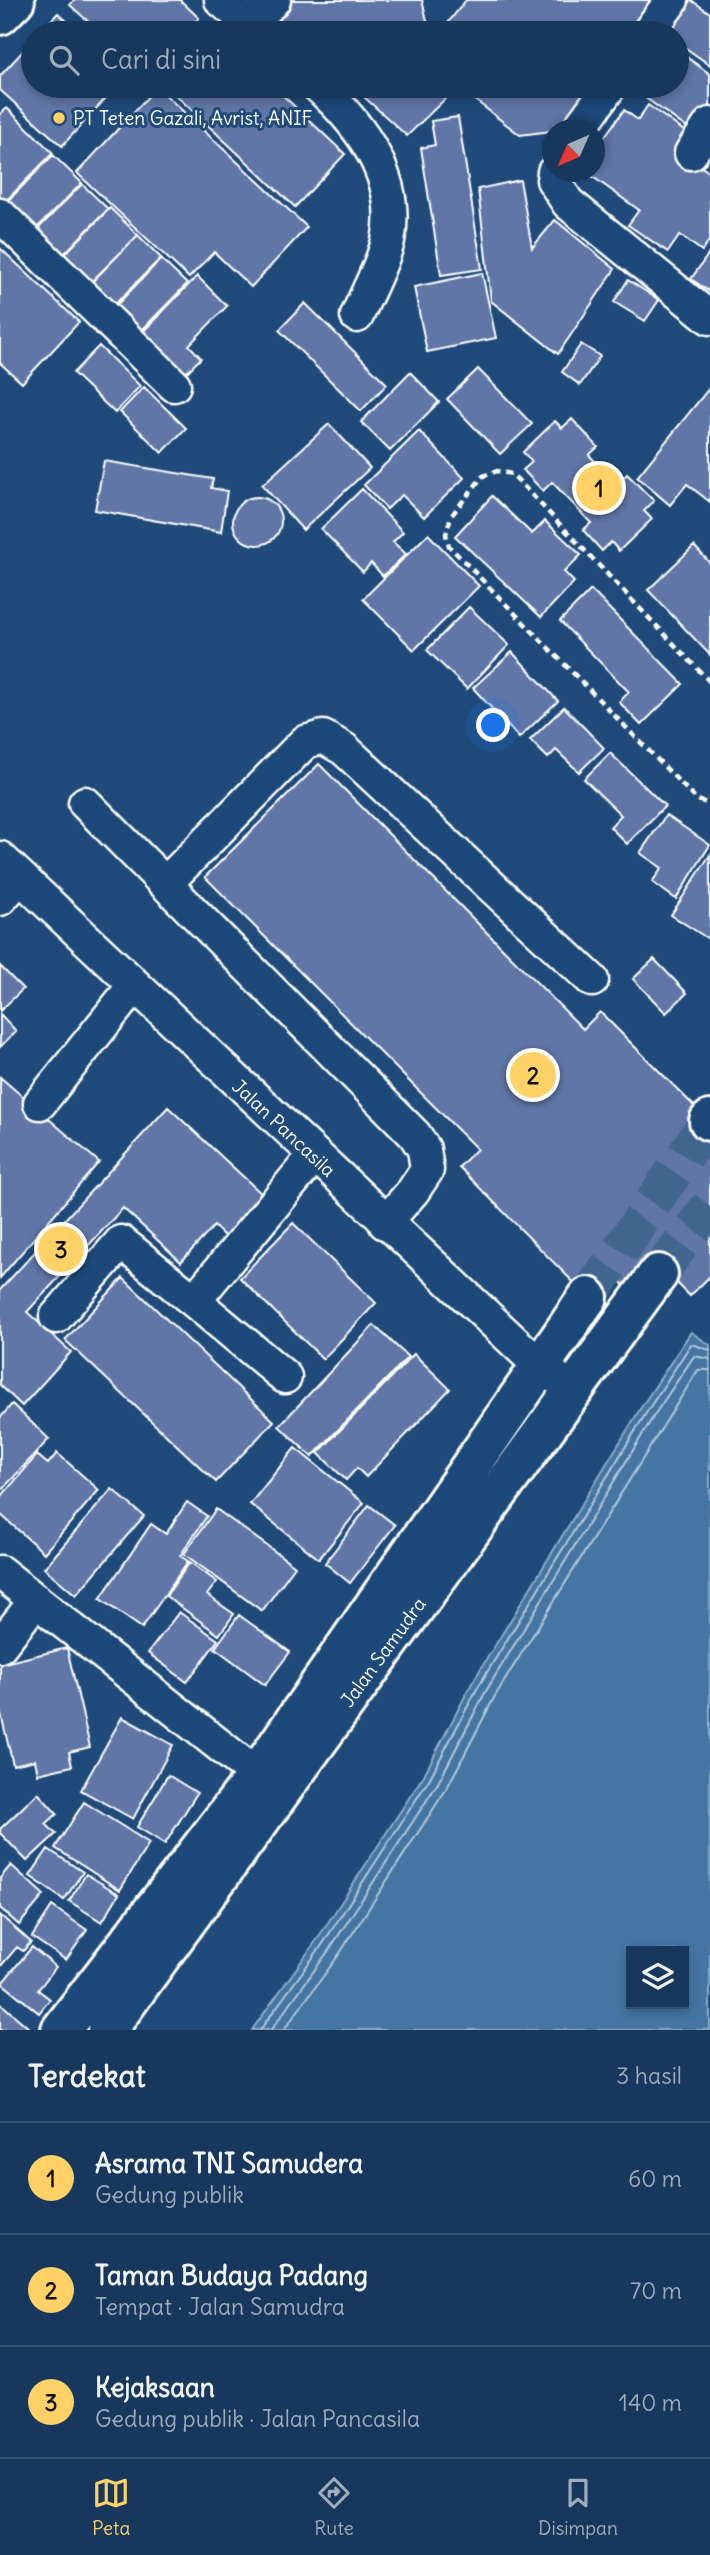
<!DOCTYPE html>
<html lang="id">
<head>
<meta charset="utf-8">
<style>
  body { margin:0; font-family:Delius,sans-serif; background:#203f62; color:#f1f3f6 }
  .controls { position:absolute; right:21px; bottom:21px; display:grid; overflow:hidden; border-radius:0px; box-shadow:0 4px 10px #0003 }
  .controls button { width:63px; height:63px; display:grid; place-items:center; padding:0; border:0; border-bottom:2px solid #365272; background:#17385c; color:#f1f3f6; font:35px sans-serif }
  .compass { position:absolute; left:542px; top:119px; width:63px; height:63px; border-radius:50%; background:#17385c; box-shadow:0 4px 10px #0003; rotate:225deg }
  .you { position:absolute; left:494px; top:726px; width:24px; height:24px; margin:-18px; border:5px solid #fff; border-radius:50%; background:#1a73e8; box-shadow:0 0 0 10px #1a73e833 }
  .badge { display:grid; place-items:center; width:46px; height:46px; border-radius:50%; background:#ffd166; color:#111; font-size:23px; font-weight:700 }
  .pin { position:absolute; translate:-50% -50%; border:4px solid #fff; box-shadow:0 2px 7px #0006 }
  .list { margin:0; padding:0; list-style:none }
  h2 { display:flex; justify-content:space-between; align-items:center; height:91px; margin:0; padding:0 28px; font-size:30px }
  h2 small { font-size:23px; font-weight:400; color:#9eacbb }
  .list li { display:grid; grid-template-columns:46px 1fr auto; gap:21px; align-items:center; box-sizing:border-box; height:112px; padding:0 28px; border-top:2px solid #365272 }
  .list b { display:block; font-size:26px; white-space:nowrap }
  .list p { margin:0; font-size:23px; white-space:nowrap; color:#9eacbb }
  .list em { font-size:23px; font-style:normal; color:#9eacbb }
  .icon { flex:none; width:38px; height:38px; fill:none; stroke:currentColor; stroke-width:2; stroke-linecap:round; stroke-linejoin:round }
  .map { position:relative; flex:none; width:710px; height:2030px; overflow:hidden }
  .search { position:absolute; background:#17385c; box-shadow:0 4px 10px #0003; left:21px; right:21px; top:21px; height:77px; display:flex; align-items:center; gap:18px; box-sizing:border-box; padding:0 24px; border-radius:38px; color:#9eacbb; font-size:26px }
  .sheet { height:427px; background:#17385c }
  nav { display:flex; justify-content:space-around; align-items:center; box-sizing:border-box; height:98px; border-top:2px solid #365272; background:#17385c; font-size:19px; color:#9eacbb }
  nav a { display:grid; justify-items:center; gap:4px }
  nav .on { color:#ffd166 }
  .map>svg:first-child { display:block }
  .water { fill:#4575a2; stroke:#8facc7; stroke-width:2; fill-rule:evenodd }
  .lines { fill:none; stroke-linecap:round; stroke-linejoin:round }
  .shore { stroke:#b5c8da; stroke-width:2 }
  .building { fill:#6176a6; stroke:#fff; stroke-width:2 }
  .major-tunnel { stroke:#41658e; stroke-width:38; stroke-dasharray:38 19; stroke-linecap:butt }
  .minor-casing { stroke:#fff; stroke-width:37 }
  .major-casing { stroke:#fff; stroke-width:44 }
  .path { stroke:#fff; stroke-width:4.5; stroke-dasharray:7 5; stroke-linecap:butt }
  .minor { stroke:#1f4a7a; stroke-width:32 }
  .major { stroke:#1f4a7a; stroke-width:38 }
  .poi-dot { fill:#ffd166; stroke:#1f4a7a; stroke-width:2.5 }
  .labels { text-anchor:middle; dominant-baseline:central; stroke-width:6; stroke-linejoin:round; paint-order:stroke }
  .poi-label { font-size:19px; fill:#fff; stroke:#1f4a7a; text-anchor:start }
  .street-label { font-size:19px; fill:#fff; stroke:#1f4a7a }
</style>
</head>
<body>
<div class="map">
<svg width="710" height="2030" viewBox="0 0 710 2030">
  <rect width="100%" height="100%" fill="#1f4a7a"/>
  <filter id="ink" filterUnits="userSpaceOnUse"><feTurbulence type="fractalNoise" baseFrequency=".0143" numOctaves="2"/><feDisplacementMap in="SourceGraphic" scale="14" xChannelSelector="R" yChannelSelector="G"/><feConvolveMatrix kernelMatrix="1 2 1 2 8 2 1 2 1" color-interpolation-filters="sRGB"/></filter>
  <g filter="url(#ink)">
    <!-- water -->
    <path class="water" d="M691,1332L710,1345V2030H252L316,1941L424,1775L472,1683L642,1406ZM631,1951H684V2004H631Z"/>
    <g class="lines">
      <!-- shore -->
      <path class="shore" d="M260,2030L322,1945L430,1778L478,1687L648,1410L691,1344L710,1350
        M271,2030L329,1950L438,1783L486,1691L655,1414L694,1356L710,1359
        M284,2030L338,1956L447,1788L495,1696L698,1370H710"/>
    </g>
    <!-- building -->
    <path class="building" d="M74,0H180L199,18L184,33H101L70,5Z
      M290,0H422L430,33H295L275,16Z
      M466,0H661L635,33H440Z
      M678,0H691L710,13V65L677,42V33H665Z
      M58,13L80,33H39Z
      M33,40V86H117L62,146L0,90V76Z
      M677,50L710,74V110L694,133L629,86H677Z
      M166,86H273L345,154L295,207Z
      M352,86H442L445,99L407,136Z
      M457,86H593L559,130L520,135Z
      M157,87L307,227L251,287L214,252L189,278L77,173Z
      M648,105L695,139L684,154L710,173V239L702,251L680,235L668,252L628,225L639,210L586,172H594V151L624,110L638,120Z
      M7,108L53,153L0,207V114Z
      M458,117L482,269L441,275L421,148L435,145L431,121Z
      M53,155L82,183L28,237L0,209Z
      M520,180L532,248L555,220L615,269L558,354L491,301L478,189Z
      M82,184L108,209L55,263L29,238Z
      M110,208L138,235L82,291L55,264Z
      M138,235L161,258L106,313L83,291Z
      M0,248L79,322L22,383L0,363Z
      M710,252V292L691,279Z
      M161,259L187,284L133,339L108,314Z
      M482,273L496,338L427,352L414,287Z
      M197,276L227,306L189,345L201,358L178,381L136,339Z
      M628,280L659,300L645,321L614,302Z
      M305,303L387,384L361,411L279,330Z
      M581,344L600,356L580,385L562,372Z
      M99,346L140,386L115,413L73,373Z
      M478,369L532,424L500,454L447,399Z
      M410,372L439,402L390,451L361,422Z
      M144,387L186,428L162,453L120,412Z
      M710,387V502L687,484L670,505L637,477Z
      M572,419L598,447L589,455L617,484L627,474L654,501L644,511L652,519L619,551L611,542L602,551L583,530L591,523L552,482L543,491L523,470L532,462L523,452L555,421L562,428Z
      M329,424L370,468L303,530L262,485Z
      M419,431L464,478L424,517L402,495L387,509L364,485Z
      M104,461L213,479L211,488L227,491L221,532L95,510Z
      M362,489L403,532L393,542L406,554L383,576L371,563L363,572L321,529Z
      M492,496L532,534L545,521L581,555L564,572L574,582L541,617L455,536Z
      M233 521a24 24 0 1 1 48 0a24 24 0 1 1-48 0Z
      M428,534L479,586L414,650L363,599Z
      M694,546L710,563V655L648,590Z
      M591,590L683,684L641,725L619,702L629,692L560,621Z
      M469,607L509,645L467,689L427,650Z
      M512,652L558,701L519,738L473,688Z
      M564,707L604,748L579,772L556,750L548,758L530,740Z
      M610,753L665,806L627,844L610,827L621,815L584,779Z
      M319,764L583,1029L600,1012L710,1122V1276L690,1296L663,1269L635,1297L615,1276L591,1300L459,1167L477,1149L205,877Z
      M666,815L710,845L676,899L652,882L662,868L640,853Z
      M710,855V940L671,915Z
      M654,959L687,993L666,1013L633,979Z
      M0,966L23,989L0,1011Z
      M0,1014L16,1031L0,1047Z
      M0,1077L99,1162L0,1278Z
      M168,1107L263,1195L225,1237L214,1226L181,1262L123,1208L27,1312L71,1352L22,1406L0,1385V1290Z
      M293,1223L376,1303L323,1359L240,1278Z
      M123,1278L274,1421L216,1482L65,1340Z
      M374,1325L408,1357L312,1457L279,1426Z
      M414,1354L450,1389L366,1477L357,1468L346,1480L318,1453Z
      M12,1404L49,1439L0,1492V1418Z
      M295,1448L364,1503L319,1559L250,1504Z
      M57,1453L99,1490L44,1553L0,1514V1498L37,1455L48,1464Z
      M112,1489L144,1516L76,1595L44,1568Z
      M187,1502L207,1516L180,1556L188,1561L142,1628L100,1599L151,1524L166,1534Z
      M369,1505L395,1525L350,1583L325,1563Z
      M216,1509L295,1566L262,1611L184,1554Z
      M190,1562L217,1582L207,1595L234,1614L219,1635L166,1596Z
      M179,1612L218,1640L187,1682L148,1653Z
      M239,1615L290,1652L265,1685L215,1648Z
      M67,1648L90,1747L69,1752L72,1766L38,1774L35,1760L13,1765L0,1710V1664Z
      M122,1717L173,1745L133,1819L81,1790Z
      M168,1775L197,1793L165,1844L137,1827Z
      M38,1793L57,1814L46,1824L56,1834L27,1861L0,1833V1829Z
      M84,1802L149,1843L120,1890L55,1848Z
      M48,1849L83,1872L64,1900L30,1876Z
      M11,1865L44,1895L19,1925L0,1908V1878Z
      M86,1874L119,1894L102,1922L69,1901Z
      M52,1906L87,1930L66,1960L32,1937Z
      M0,1915L31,1942L23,1951L17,1947L0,1967Z
      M32,1947L56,1967L38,1990L50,1999L39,2013L2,1983Z
      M0,2003L30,2029V2030H0Z"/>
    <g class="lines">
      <!-- major-tunnel -->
      <path class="major-tunnel" d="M658,1274L710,1206
        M588,1297L709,1121"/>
      <defs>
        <path id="minor" d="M221,0L260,33
          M250,25L274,0
          M648,33L672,0
          M318,86C362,126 401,180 388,241C382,266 367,292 357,316
          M578,130L610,86
          M691,153L710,124
          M554,172L553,180L568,203L710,318
          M0,215L174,385
          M85,803L415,1135L424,1149L427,1170L413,1191L385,1223
          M0,858L540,1366L575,1391
          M166,883L305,742L323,737L344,749L592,980
          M0,899L20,877
          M40,1103L134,986
          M194,1301L285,1377
          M56,1317L121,1242L194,1301L314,1156
          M0,1572L257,1775
          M0,1646L36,1600"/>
        <path id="major" d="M0,15L15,0
          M709,1121L710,1120
          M61,2030L257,1775L588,1297
          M107,2030L658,1274"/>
      </defs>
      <!-- minor casing -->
      <use href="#minor" class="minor-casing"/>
      <!-- major casing -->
      <use href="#major" class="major-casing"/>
      <!-- path -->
      <path class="path" d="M710,682L512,474L497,471L483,476L451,516L446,534L449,546L697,800L710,804"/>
      <!-- minor -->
      <use href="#minor" class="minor"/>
      <!-- major -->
      <use href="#major" class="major"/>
    </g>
  </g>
  <!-- markers -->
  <circle class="poi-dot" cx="59" cy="118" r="7"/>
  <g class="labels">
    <!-- poi labels -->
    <g class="poi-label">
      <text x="73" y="118">PT Teten Gazali, Avrist, ANIF</text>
    </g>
    <!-- street labels -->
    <g class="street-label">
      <text transform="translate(284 1128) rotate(43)">Jalan Pancasila</text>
      <text transform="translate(383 1652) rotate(-54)">Jalan Samudra</text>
    </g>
  </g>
</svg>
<div class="controls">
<button><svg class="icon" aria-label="layers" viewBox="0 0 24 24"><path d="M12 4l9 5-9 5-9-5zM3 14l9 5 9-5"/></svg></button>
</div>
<svg class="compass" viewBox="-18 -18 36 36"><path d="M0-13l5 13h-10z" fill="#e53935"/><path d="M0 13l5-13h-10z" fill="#9eacbb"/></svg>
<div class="you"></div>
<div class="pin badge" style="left:599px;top:488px">1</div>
<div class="pin badge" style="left:533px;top:1075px">2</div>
<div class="pin badge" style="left:61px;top:1249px">3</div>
<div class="search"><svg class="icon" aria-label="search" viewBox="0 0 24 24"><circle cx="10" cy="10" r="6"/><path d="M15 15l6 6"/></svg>Cari di sini</div>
</div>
<section class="sheet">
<h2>Terdekat<small>3 hasil</small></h2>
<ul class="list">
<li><span class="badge">1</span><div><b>Asrama TNI Samudera</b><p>Gedung publik</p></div><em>60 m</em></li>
<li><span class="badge">2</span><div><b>Taman Budaya Padang</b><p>Tempat · Jalan Samudra</p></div><em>70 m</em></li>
<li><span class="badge">3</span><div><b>Kejaksaan</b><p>Gedung publik · Jalan Pancasila</p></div><em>140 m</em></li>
</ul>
</section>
<nav>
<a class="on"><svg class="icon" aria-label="map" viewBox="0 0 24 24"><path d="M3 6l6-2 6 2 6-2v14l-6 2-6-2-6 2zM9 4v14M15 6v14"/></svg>Peta</a>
<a><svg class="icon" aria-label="directions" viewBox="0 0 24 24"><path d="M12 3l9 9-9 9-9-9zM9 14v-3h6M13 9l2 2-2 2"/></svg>Rute</a>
<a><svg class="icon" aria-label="saved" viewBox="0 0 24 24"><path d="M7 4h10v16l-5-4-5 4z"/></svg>Disimpan</a>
</nav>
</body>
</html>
